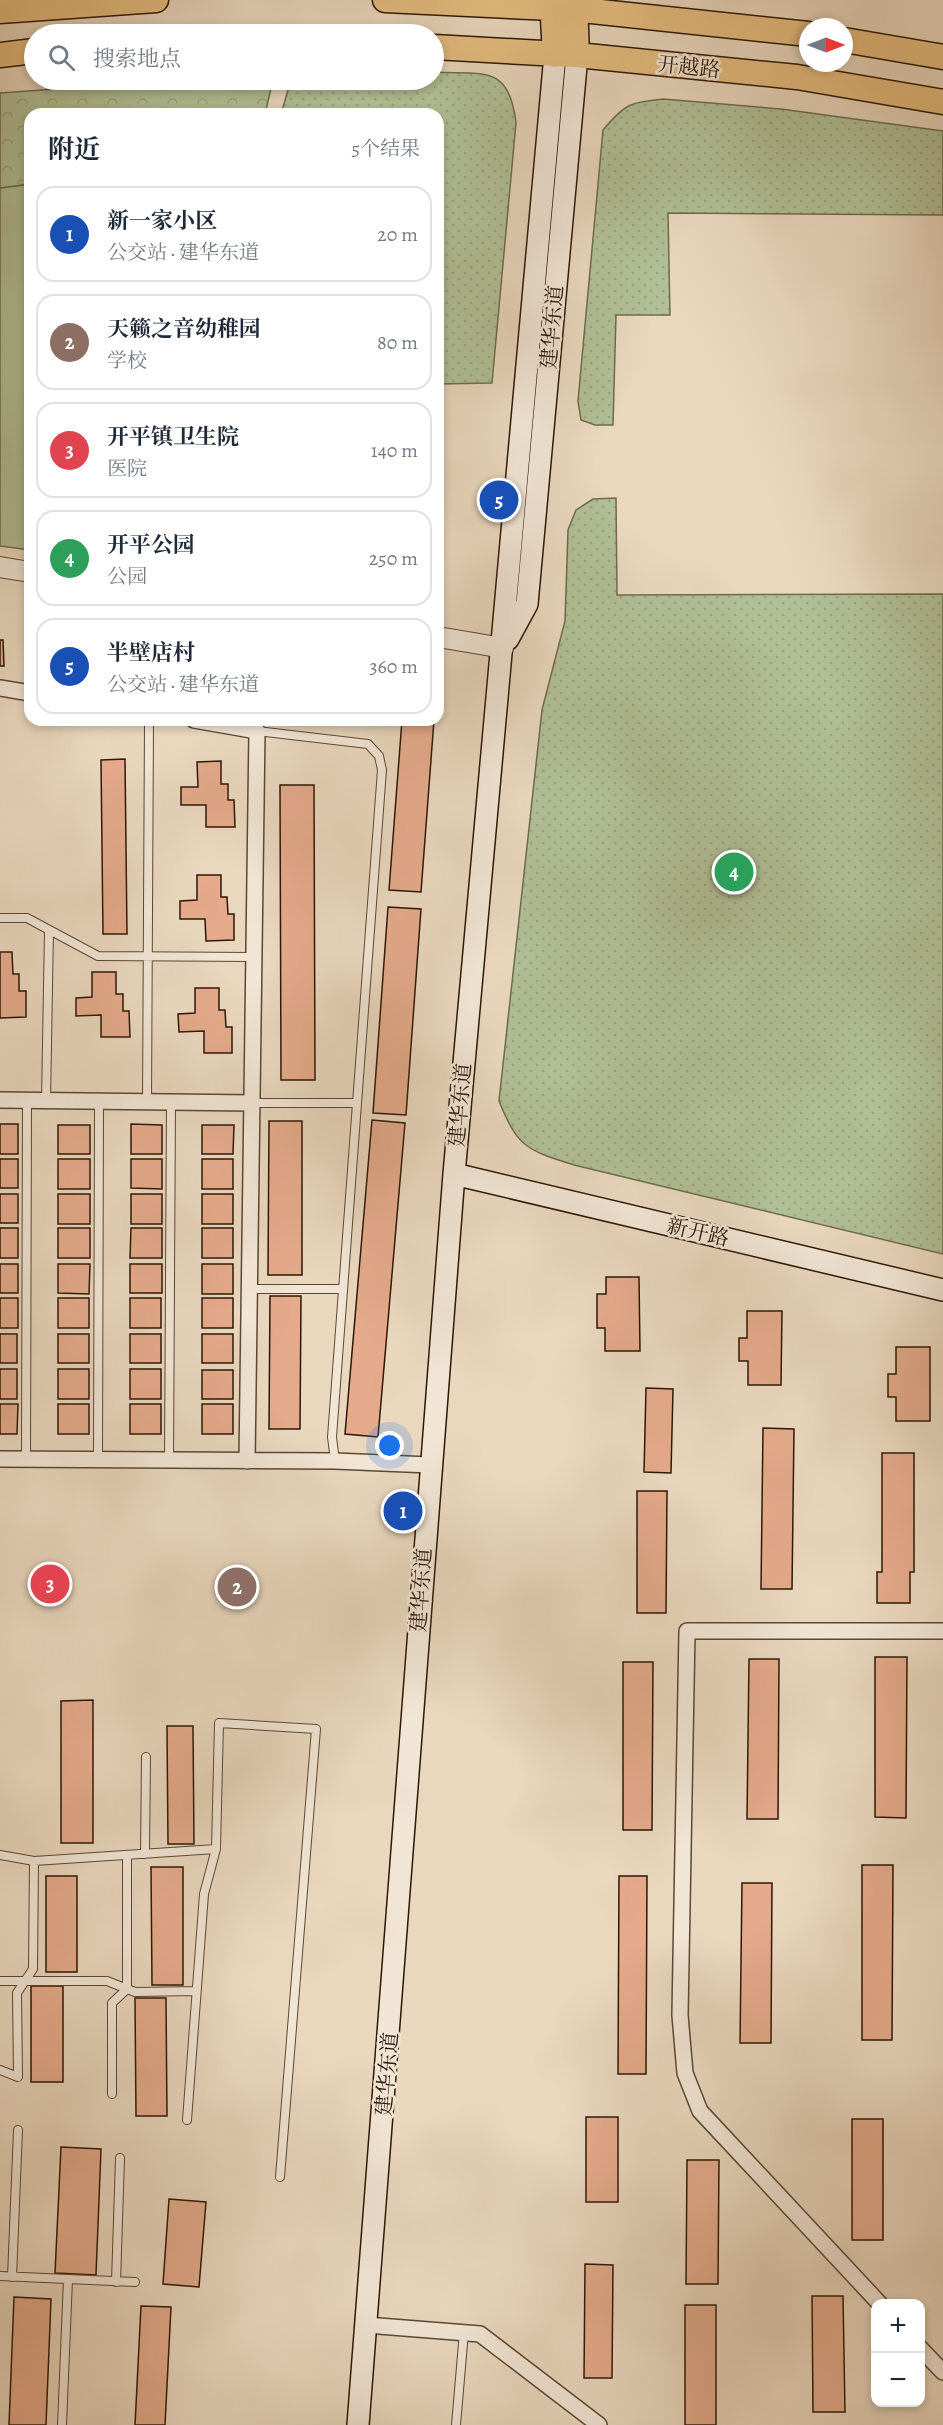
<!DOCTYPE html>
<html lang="zh">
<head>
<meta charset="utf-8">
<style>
  body { margin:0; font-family:Alegreya,"Noto Serif SC",serif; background:#f6f6f7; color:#1f2937 }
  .controls { position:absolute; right:18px; bottom:18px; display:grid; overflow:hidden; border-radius:12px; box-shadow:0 3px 9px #0003 }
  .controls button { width:54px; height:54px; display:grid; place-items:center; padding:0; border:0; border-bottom:2px solid #e0e1e3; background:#fff; color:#1f2937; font:30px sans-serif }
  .compass { position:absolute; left:799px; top:18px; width:54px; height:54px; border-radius:50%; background:#fff; box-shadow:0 3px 9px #0003; rotate:90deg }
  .you { position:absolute; left:390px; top:1446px; width:21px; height:21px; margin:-15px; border:4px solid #fff; border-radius:50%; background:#1a73e8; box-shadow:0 0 0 9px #1a73e833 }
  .badge { display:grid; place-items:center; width:39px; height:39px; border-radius:50%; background:#7c3aed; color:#fff; font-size:20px; font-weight:700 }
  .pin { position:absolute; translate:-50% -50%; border:3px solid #fff; box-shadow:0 2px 6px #0006 }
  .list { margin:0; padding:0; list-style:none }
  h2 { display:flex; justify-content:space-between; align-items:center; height:78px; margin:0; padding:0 24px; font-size:26px }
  h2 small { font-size:20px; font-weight:400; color:#747a83 }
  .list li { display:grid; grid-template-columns:39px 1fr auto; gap:18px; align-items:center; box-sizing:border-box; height:96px; margin:0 12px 12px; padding:0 12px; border:2px solid #e0e1e3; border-radius:18px }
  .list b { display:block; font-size:22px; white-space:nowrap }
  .list p { margin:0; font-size:20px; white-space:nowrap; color:#747a83 }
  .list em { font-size:20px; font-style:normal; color:#747a83 }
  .icon { flex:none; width:33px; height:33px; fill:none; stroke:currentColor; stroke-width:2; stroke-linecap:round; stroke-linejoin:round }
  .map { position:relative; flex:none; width:943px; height:2425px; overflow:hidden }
  .search { position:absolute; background:#fff; box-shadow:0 3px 9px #0003; left:24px; top:24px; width:420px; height:66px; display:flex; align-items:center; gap:15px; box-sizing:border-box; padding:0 21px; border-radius:33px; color:#747a83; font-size:22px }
  .panel { position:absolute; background:#fff; box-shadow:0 3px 9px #0003; left:24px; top:108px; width:420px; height:618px; border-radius:18px }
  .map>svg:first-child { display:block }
  .grass { fill:#b0bf96; stroke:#6e6b4e; stroke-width:1.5 }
  .forest { fill:url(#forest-crowns); stroke:#6e6b4e; stroke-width:1.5 }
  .park { fill:url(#park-dots); stroke:#6e6b4e; stroke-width:1.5 }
  .building { fill:#e4aa8b; stroke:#2d1706; stroke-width:1.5 }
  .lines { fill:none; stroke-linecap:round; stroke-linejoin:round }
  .service-casing { stroke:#5c4734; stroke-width:10 }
  .minor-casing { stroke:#5c4734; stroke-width:18 }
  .tertiary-casing { stroke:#5c4734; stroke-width:22 }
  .secondary-casing { stroke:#2d1706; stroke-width:24 }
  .primary-casing { stroke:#2d1706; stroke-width:27 }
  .service { stroke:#f1e5d5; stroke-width:8 }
  .minor { stroke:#f1e5d5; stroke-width:15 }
  .tertiary { stroke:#f1e5d5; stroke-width:20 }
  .secondary { stroke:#f1e5d5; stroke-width:21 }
  .primary { stroke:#e4bc7f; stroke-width:24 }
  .labels { text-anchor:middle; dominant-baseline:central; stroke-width:5; stroke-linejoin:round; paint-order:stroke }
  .street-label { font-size:21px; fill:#2d1706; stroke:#f1e5d5 }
</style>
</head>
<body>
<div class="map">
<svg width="943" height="2425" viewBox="0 0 943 2425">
  <defs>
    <pattern id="forest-crowns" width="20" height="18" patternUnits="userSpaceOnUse" patternTransform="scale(1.5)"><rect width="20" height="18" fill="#b0bf96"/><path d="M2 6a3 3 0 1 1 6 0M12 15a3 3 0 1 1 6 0" fill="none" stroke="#98a380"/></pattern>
    <pattern id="park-dots" width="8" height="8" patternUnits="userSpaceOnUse" patternTransform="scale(1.5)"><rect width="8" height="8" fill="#b0bf96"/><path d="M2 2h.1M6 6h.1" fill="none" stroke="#98a380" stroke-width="1.8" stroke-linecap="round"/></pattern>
  </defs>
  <rect width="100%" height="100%" fill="#e9d7be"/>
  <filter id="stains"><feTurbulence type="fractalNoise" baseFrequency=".00333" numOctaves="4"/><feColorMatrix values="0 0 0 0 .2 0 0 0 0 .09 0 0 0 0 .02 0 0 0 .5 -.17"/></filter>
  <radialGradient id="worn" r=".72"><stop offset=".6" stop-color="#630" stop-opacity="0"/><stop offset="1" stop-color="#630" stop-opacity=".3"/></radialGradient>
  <!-- grass -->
  <path class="grass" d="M30,184V550L0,546V188Z"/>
  <!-- forest -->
  <path class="forest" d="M183,80H273L265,114H30V184L0,188V93Z"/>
  <!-- park -->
  <path class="park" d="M434,72C483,75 509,63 516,123L492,383L438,384V114H281L291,80H434Z
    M663,99L781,109L943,131V215L668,213L670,315H616L613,425H595L581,420L578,401L603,130C626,103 629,103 663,99Z
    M616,498L617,595L943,594V1254L574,1165C527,1150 518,1148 499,1101L542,710L565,621L568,530L576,510L593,499Z"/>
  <!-- building -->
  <path class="building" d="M0,640H3L4,666H0Z
    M402,720H434L421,892L389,890Z
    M125,759L127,934H103L101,760Z
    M221,761V784H228V800H234L235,827H206V805H181V787H198L197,762Z
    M280,785H314L315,1080H281Z
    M197,875H221V897H227L228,914H234V940L206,941L205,919H180V901L197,900Z
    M388,907L421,909L406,1115L373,1113Z
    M0,952H12L13,974H19V991H26V1017L0,1018Z
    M92,972H116V994H123V1011H129L130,1037H101V1015L76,1016V998L92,997Z
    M195,988H219V1010H225L226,1027H232V1053H204V1031L179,1032L178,1014L195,1013Z
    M372,1120L405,1123L378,1437L345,1434Z
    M269,1121H302V1275H268Z
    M0,1124H18V1154H0Z
    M131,1124L162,1125V1154H131Z
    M58,1125H90V1154H58Z
    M202,1125H234L233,1154H202Z
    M0,1159H18V1188H0Z
    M58,1159H90V1189H58Z
    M131,1159H162V1189L131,1188Z
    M202,1159H233V1189H202Z
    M0,1194H18V1223H0Z
    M58,1194H90V1224H58Z
    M131,1194H162V1224H131Z
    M202,1194H233V1224H202Z
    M0,1228H18V1258H0Z
    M58,1228H90V1258H58Z
    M131,1228H162V1258H130Z
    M202,1228H233V1258H202Z
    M0,1264H18V1293H0Z
    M58,1264H90L89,1294L58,1293Z
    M130,1264H162V1293H130Z
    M202,1264H233V1294H202Z
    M606,1277H639L640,1351H605V1328H597V1294H606Z
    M270,1296H301L300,1429H269Z
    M0,1298H18V1328H0Z
    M58,1298H89V1328H58Z
    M130,1298H161V1328H130Z
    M202,1298H233V1328H202Z
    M747,1311H782L781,1385H748V1361H739V1338H747Z
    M0,1334H17V1363H0Z
    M58,1334H89V1363H58Z
    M130,1334H161V1363H130Z
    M202,1334H233V1363H202Z
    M896,1347H930V1421H896V1397H888V1374H896Z
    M0,1369H17V1399H0Z
    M58,1369H89V1399H58Z
    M130,1369H161V1399H130Z
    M202,1370H233V1399H202Z
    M646,1388L673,1389L671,1473L644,1472Z
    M0,1404H18L17,1434H0Z
    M58,1404H89V1434H58Z
    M130,1404H161V1434H130Z
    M202,1404H233V1434H202Z
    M763,1428L794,1429L792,1589H761Z
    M882,1453H914V1572H910V1603H877V1572H882Z
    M637,1491H667L666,1613H637Z
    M875,1657H907L906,1818L875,1817Z
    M749,1659H779L778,1819H747Z
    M623,1662H653L652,1830H623Z
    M93,1700V1843H61V1701Z
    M167,1726H193L194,1844H168Z
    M862,1865H893L892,2040H862Z
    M151,1867H183V1985H152Z
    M46,1876H77V1972H46Z
    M619,1876H647L646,2074H618Z
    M742,1883H772L771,2043H740Z
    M31,1986H63V2082H31Z
    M135,1998H166L167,2116H136Z
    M586,2117H618V2202H586Z
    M852,2119H883V2240H852Z
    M61,2147L101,2149L96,2275L55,2273Z
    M687,2160H719L718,2284H686Z
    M169,2199L206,2202L199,2287L163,2284Z
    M585,2264L613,2265L612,2378H584Z
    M812,2296H843L845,2412H813Z
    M14,2297L51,2299L46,2425H9Z
    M685,2305H716V2425H685Z
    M141,2306L171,2307L165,2425H135Z"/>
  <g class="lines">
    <defs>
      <path id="service" d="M257,731L368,744L379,756L382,770L332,1437L335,1461
        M0,918H27L98,956L254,957
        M46,1101L49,930
        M147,1102L149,720
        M252,1103H356
        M249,1289H343
        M26,1458L27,1101
        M98,1459L99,1101
        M169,1459L171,1102
        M145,1854L146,1757
        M0,1855L34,1861L216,1849
        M0,1981H107L135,1992L196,1991
        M0,2070L18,2077L17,1993L33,1969L34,1861
        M112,2094V2003L127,1989V1855
        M187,2120L204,1894L216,1849L219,1723L316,1729L280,2177
        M0,2276L135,2282
        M12,2277L18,2130
        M116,2282L120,2158
        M62,2425L68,2279
        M456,2425L464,2332"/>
      <path id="minor" d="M0,688L30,693
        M194,720L257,731L247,1461
        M0,1100L252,1103
        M0,1459L335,1461L430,1465
        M880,2304L700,2111L685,2073L680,2015L687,1631H943
        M366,2325L480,2334L599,2425
        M920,2348L943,2372"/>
      <path id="tertiary" d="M0,567L30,572
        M438,637L503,648"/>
      <path id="secondary" d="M508,639L527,604L577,55
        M454,1174L943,1290
        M358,2425L454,1174L555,55"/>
      <path id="primary" d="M385,0L573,9L808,34
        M552,0L555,55
        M575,0L577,55
        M0,11L156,0
        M844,40L943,57
        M434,47L577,55L797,77L943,102
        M0,55L34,51"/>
    </defs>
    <!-- service casing -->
    <use href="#service" class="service-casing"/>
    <!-- minor casing -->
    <use href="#minor" class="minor-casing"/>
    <!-- tertiary casing -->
    <use href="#tertiary" class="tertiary-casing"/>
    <!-- secondary casing -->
    <use href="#secondary" class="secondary-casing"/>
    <!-- primary casing -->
    <use href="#primary" class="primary-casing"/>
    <!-- service -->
    <use href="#service" class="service"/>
    <!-- minor -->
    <use href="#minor" class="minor"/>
    <!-- tertiary -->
    <use href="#tertiary" class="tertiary"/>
    <!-- secondary -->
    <use href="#secondary" class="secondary"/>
    <!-- primary -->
    <use href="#primary" class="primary"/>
  </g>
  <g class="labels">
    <!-- street labels -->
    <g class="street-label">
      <text transform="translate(689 67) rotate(6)">开越路</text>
      <text transform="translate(552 327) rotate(-85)">建华东道</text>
      <text transform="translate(460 1105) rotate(-85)">建华东道</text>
      <text transform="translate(698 1232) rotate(13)">新开路</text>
      <text transform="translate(421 1590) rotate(-86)">建华东道</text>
      <text transform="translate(387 2074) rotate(-85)">建华东道</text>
    </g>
  </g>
  <rect width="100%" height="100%" filter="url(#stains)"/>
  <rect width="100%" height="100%" fill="url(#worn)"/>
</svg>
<div class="controls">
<button>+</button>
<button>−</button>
</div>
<svg class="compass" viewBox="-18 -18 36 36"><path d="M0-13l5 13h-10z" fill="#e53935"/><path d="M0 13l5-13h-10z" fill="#747a83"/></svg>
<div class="you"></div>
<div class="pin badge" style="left:403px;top:1511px;background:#1a4fb4">1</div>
<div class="pin badge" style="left:237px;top:1587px;background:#8d6e63">2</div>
<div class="pin badge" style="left:50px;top:1584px;background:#e0444e">3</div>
<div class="pin badge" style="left:734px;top:872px;background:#2e9e5b">4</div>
<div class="pin badge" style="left:499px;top:500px;background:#1a4fb4">5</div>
<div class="search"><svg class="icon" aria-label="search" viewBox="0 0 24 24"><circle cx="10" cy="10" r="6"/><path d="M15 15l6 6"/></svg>搜索地点</div>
<section class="panel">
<h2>附近<small>5个结果</small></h2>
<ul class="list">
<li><span class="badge" style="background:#1a4fb4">1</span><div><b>新一家小区</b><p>公交站 · 建华东道</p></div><em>20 m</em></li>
<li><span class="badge" style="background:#8d6e63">2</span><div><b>天籁之音幼稚园</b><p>学校</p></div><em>80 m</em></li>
<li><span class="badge" style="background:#e0444e">3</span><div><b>开平镇卫生院</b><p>医院</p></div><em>140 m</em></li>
<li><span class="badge" style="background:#2e9e5b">4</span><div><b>开平公园</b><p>公园</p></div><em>250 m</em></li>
<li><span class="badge" style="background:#1a4fb4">5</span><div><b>半壁店村</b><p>公交站 · 建华东道</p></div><em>360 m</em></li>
</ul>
</section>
</div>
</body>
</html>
